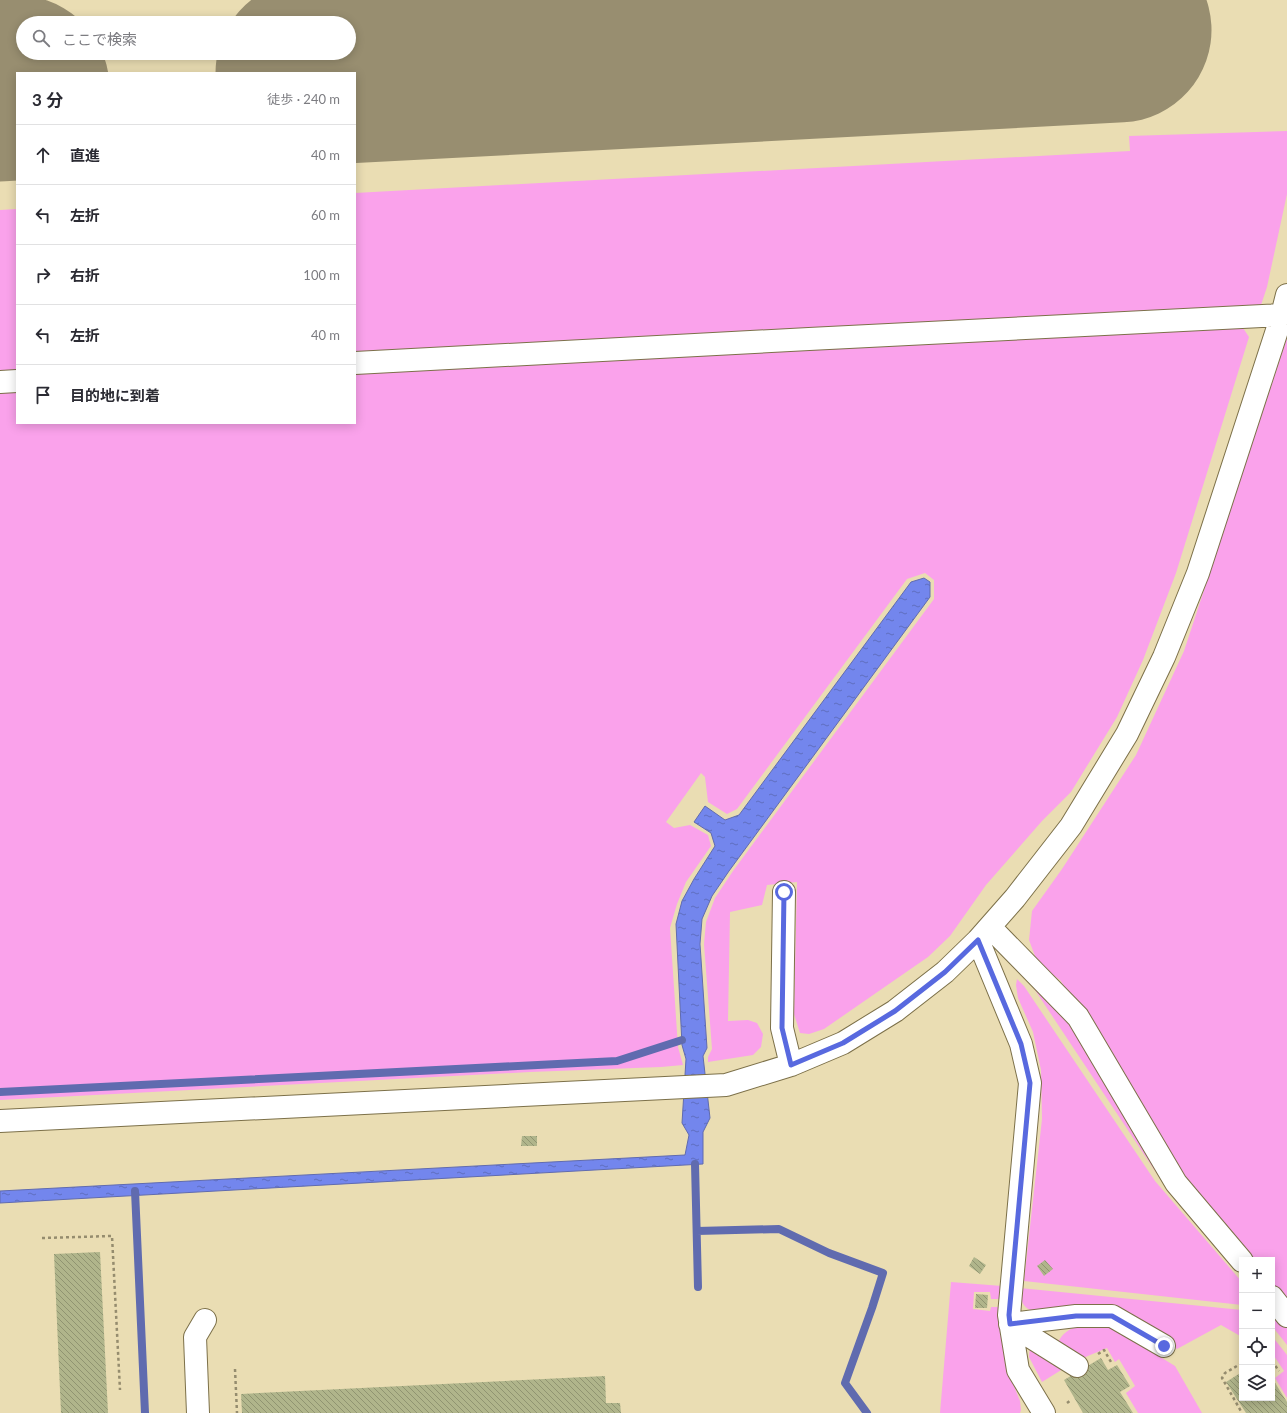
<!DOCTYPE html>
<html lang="ja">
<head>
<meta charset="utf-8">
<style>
  body { margin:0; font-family:Lato,"Noto Sans JP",sans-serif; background:#f7f7f7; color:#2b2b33 }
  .controls { position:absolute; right:12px; bottom:12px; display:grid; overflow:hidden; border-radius:0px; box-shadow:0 2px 10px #0003 }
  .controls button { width:36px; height:36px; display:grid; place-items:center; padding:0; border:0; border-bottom:1px solid #e1e1e2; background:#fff; color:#2b2b33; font:20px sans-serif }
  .stop { position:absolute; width:12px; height:12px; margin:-9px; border:3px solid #5869df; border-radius:50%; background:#fff }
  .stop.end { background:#5869df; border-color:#fff; box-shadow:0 1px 4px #0008 }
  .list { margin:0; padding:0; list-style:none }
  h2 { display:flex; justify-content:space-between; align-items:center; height:52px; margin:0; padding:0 16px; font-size:17px }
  h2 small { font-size:13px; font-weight:400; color:#7c7c81 }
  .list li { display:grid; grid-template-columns:26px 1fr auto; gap:12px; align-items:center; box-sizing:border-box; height:60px; padding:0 16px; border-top:1px solid #e1e1e2 }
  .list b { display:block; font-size:15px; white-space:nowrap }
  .list em { font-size:13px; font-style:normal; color:#7c7c81 }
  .icon { flex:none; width:22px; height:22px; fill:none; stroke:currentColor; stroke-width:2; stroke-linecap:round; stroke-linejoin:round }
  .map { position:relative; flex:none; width:1287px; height:1413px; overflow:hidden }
  .search { position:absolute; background:#fff; box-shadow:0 2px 10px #0003; left:16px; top:16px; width:340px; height:44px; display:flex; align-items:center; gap:10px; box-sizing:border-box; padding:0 14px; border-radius:22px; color:#7c7c81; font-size:15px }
  .panel { position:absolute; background:#fff; box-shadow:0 2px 10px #0003; left:16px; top:72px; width:340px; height:352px; border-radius:0px }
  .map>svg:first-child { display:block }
  .grass { fill:#faa2eb }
  .water { fill:url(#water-ripples); stroke:#606baf }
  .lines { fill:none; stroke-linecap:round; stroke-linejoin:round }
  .stream { stroke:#606baf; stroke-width:8 }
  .taxiway { stroke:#988e70; stroke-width:74 }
  .runway { stroke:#988e70; stroke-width:185 }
  .building { fill:url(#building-back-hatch) }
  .minor-casing { stroke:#7c7049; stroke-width:24 }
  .path { stroke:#958c6e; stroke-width:2.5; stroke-dasharray:3 3; stroke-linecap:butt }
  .minor { stroke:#fff; stroke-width:22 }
  .route { stroke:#5869df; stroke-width:5 }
</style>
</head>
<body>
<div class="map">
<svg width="1287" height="1413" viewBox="0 0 1287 1413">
  <defs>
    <pattern id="water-ripples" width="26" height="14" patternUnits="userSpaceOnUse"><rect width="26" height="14" fill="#7386ed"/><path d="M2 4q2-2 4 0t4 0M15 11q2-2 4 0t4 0" fill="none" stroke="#5f6ebf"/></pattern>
    <pattern id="building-back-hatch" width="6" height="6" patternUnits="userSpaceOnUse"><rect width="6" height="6" fill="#b0b58b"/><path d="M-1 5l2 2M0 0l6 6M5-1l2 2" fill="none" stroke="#909471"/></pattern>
  </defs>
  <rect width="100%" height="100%" fill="#eaddb3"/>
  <!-- grass -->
  <path class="grass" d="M1287,131V194L1267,287L1261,305L355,353V193L1130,151L1129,136Z
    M17,209V371L0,372V210Z
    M1237,325L1243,328L1249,337L1176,573L1143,660L1117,717L1071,792L1042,821L986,885L950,936L928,957L824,1029L809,1034L800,1033L794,1014L797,882L767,885L762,905L730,912L728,1021L748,1020L757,1023L763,1034L761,1047L753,1055L708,1062V1057L712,1049L704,944L706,922L715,898L733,871L934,599V580L925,573L907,579L737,809L727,814L708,802L705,777L701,773L666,822L674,828L690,825L708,835L711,846L686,882L677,904L670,928L678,1047L683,1065L661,1067L530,1072L0,1100V389L17,388V423H355V370Z
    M1287,338V1305L1272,1286V1260H1251L1189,1183L1098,1037L1060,980L1038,964L1029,940L1032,911L1062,869L1136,755L1184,651Z
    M1027,978L1061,1005L1242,1267V1274L1159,1177Z
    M1017,979L1024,986L1155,1181L1242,1282V1305L1024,1281L1042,1119L1041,1070L1033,1032L1018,998L1016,985Z
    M951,1282L1002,1286L1001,1299H991L990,1292H974L973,1309L990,1311L991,1307H1001L1008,1371L1020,1401L1021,1410L1020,1413H940Z
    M1020,1288L1242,1310V1337L1221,1325L1177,1349L1130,1316L1036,1312C1022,1308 1021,1302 1020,1288Z
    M1272,1306L1287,1325V1345L1272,1326Z
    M1077,1326H1110L1175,1366L1202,1413H1138L1126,1393L1135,1386L1119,1359L1115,1362L1107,1348L1083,1358L1058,1342C1063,1333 1068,1330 1077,1326Z
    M1272,1336L1287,1355V1398L1275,1378L1284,1371L1272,1353Z
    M1030,1346L1066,1367L1042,1382L1029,1357Z"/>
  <!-- water -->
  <path class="water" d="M924,578L930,582V597L729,871L712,896L702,919L700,944L707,1048L703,1056L710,1118L703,1132V1164L0,1203V1191L685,1155L689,1135L682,1123L686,1059L682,1045L676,924L682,901L694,879L715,846L711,833L694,822L705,806L725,820L739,815L911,582Z"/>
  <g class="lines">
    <!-- stream -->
    <path class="stream" d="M0,1092L617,1061L682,1040
      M695,1164L698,1287
      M135,1191L145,1413
      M697,1231L779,1229L829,1253L883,1273L872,1308L845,1383L867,1413"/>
    <!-- taxiway -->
    <path class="taxiway" d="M836,45L919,0"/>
    <!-- runway -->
    <path class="runway" d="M308,73L1119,30
      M0,89L17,88"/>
  </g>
  <!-- building -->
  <path class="building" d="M522,1136H537V1146H521Z
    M100,1252L108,1413H61L54,1254Z
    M974,1257L986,1265L980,1274L969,1266Z
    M1045,1260L1053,1269L1044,1276L1037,1266Z
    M976,1294L988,1295L987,1308H975Z
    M1101,1358L1108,1370L1117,1365L1130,1386L1120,1392L1133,1413H1083L1064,1380Z
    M1242,1372V1398H1272V1378L1287,1402V1413H1246L1226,1382Z
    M605,1376L606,1403H620L621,1413H242L241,1394Z"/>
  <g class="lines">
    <defs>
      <path id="minor" d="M355,363L809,339L1282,315
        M0,382L17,381
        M784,892L782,1028L791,1065
        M990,927L1078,1017L1176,1183L1242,1261
        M978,940L1021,1044L1030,1083L1009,1315L1018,1370L1044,1413
        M0,1121L726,1085L791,1065L843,1043L895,1011L945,972L978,940L1015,898L1071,826L1127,734L1164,657L1198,573L1282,315L1287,295
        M1272,1297L1287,1316
        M1010,1324L1076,1316H1112L1164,1346
        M1010,1324L1077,1366
        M198,1413L195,1337L205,1320"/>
    </defs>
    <!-- minor casing -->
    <use href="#minor" class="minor-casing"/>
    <!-- path -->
    <path class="path" d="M42,1238L112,1236L120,1390
      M1098,1354L1104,1350L1111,1362
      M1272,1361L1279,1371
      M1242,1363L1225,1373L1222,1378L1242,1413
      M235,1369L237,1413
      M1067,1403L1071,1400"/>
    <!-- minor -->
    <use href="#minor" class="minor"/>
  </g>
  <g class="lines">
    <!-- route -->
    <path class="route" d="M784,892L782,1028L791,1065L843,1043L895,1011L945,972L978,940L1021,1044L1030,1083L1009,1315L1010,1324L1076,1316H1112L1164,1346"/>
  </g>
</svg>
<div class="controls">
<button>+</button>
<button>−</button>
<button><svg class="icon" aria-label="locate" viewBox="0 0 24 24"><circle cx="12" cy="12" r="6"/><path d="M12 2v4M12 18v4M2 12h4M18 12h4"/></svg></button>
<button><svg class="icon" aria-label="layers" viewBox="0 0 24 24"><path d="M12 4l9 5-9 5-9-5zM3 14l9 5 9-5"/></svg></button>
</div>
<div class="stop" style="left:784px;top:892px"></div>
<div class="stop end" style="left:1164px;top:1346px"></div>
<div class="search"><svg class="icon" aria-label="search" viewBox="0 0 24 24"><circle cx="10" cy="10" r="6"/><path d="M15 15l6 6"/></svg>ここで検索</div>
<section class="panel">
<h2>3 分<small>徒歩 · 240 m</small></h2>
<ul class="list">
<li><svg class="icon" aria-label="ahead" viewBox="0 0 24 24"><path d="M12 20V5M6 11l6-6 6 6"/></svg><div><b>直進</b></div><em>40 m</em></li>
<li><svg class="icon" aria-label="left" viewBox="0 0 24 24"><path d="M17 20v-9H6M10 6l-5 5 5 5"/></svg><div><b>左折</b></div><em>60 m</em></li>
<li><svg class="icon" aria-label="right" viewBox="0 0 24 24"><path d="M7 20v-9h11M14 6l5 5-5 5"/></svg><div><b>右折</b></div><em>100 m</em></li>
<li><svg class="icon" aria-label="left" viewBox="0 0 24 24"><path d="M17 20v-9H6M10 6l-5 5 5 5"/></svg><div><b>左折</b></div><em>40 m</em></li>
<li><svg class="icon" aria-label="arrive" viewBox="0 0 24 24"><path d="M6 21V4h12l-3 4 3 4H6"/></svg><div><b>目的地に到着</b></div></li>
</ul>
</section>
</div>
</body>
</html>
